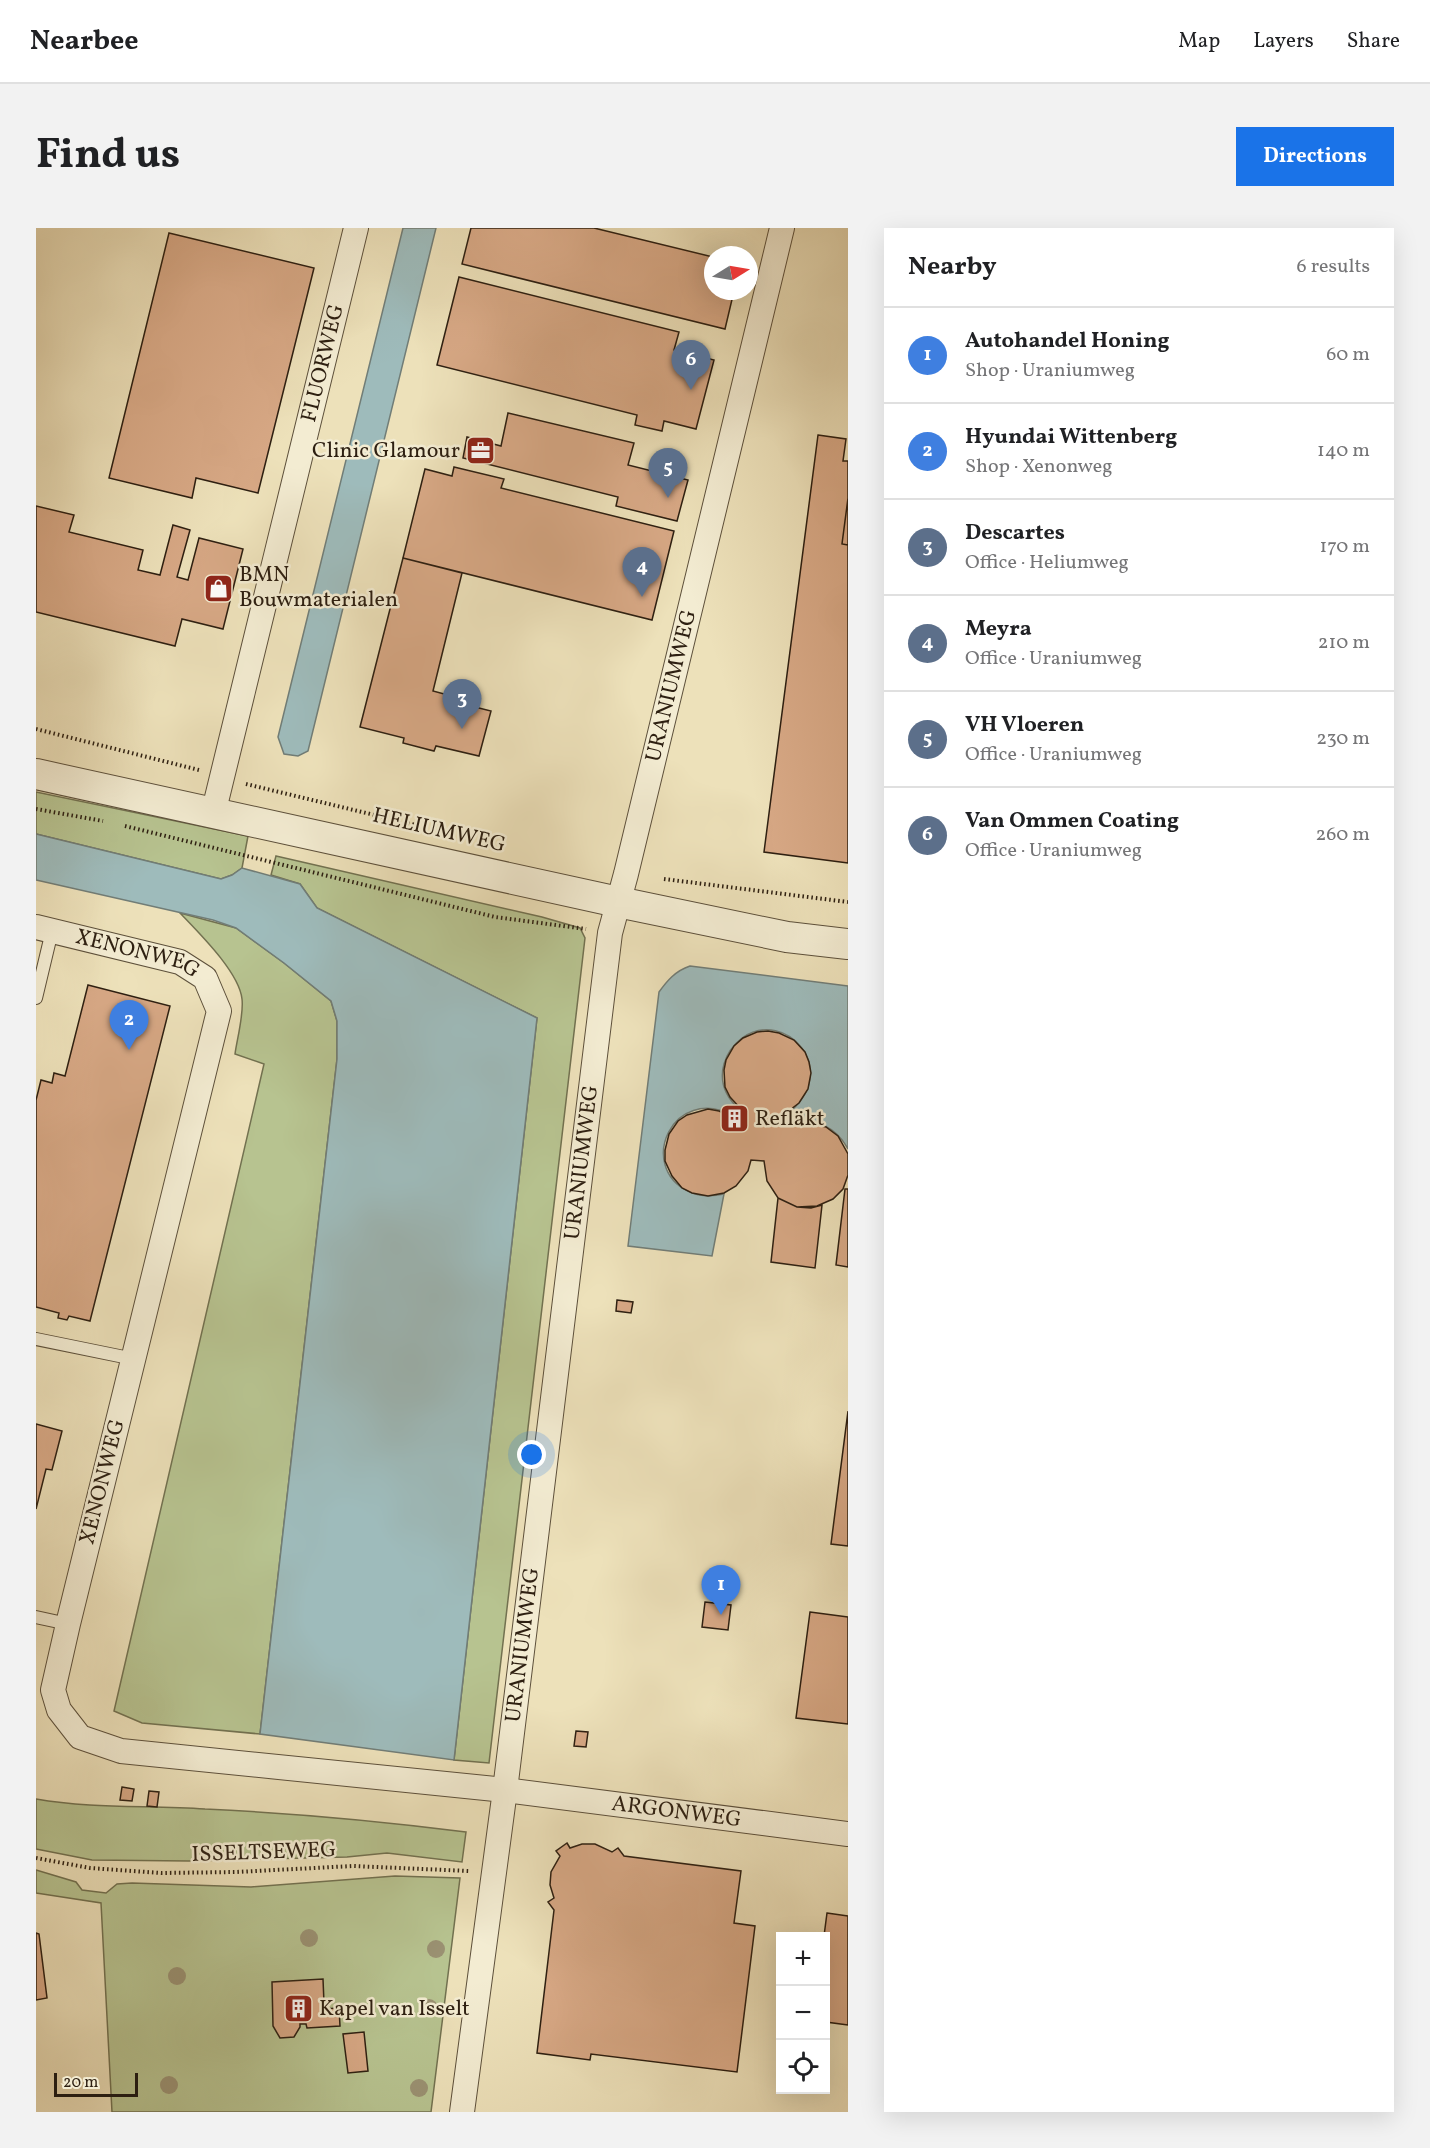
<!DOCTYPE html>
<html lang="en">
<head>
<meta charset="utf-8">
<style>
  body { margin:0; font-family:Vollkorn,serif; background:#f2f2f2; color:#202124 }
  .controls { position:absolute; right:18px; bottom:18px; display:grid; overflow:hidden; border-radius:0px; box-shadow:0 6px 24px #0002 }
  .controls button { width:54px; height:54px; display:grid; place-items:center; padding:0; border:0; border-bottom:2px solid #e0e0e0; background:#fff; color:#202124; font:30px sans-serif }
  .compass { position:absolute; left:668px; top:18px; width:54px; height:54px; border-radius:50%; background:#fff; box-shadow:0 6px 24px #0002; rotate:79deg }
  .scale { position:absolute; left:18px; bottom:15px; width:84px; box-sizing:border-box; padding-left:6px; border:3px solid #2d1f11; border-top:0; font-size:16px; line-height:21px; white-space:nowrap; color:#2d1f11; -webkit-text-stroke:4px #f3ecd2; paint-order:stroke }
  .you { position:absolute; left:496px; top:1227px; width:21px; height:21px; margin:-15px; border:4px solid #fff; border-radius:50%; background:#1a73e8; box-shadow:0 0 0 9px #1a73e833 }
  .badge { display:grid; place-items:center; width:39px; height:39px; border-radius:50%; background:#1a73e8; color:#fff; font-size:20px; font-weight:700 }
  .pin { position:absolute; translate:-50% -50px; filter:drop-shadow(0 2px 3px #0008) }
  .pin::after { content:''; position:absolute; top:32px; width:21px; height:18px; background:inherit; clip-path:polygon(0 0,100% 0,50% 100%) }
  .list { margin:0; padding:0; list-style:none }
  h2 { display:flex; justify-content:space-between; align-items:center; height:78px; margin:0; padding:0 24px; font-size:26px }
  h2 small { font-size:20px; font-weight:400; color:#757577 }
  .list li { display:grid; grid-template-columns:39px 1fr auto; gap:18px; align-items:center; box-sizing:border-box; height:96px; padding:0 24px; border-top:2px solid #e0e0e0 }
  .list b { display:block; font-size:22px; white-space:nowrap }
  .list p { margin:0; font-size:20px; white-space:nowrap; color:#757577 }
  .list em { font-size:20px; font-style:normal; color:#757577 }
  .icon { flex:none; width:33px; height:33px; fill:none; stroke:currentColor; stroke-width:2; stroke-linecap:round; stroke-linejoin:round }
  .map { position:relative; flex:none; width:812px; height:1884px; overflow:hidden; border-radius:0px }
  header { display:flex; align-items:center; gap:36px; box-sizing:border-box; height:84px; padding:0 30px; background:#fff; border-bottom:2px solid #e0e0e0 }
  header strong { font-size:28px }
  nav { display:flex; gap:33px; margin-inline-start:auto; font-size:21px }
  .intro { display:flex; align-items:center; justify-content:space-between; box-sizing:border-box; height:144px; padding:0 36px }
  h1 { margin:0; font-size:42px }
  .button { padding:15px 27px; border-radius:0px; background:#1a73e8; color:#fff; font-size:21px; font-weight:700 }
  main { display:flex; gap:36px; padding:0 36px }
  aside { flex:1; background:#fff; border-radius:0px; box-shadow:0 6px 24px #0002 }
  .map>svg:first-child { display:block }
  .green { fill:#b7c390; stroke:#727150; stroke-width:1.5 }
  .water { fill:#9ebbbb; stroke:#717d77; stroke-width:1.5 }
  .building { fill:#d7a885; stroke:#2d1f11; stroke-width:1.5 }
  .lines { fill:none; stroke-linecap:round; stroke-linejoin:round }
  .service-casing { stroke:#5d503b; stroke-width:14 }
  .minor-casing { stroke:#5d503b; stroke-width:26 }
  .tertiary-casing { stroke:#5d503b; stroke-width:32 }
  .path { stroke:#2d1f11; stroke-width:4; stroke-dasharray:1.5 3; stroke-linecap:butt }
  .service { stroke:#f3ecd2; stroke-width:12 }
  .minor { stroke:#f3ecd2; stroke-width:24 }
  .tertiary { stroke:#f3ecd2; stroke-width:30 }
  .tree { fill:#9a9172 }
  .labels { text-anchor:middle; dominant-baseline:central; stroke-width:5; stroke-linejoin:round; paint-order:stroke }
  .street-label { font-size:22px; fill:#2d1f11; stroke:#f3ecd2 }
  .poi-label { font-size:22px; fill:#2d1f11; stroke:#f3ecd2; text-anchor:start }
</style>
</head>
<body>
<header>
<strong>Nearbee</strong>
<nav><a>Map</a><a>Layers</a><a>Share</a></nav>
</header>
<div class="intro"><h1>Find us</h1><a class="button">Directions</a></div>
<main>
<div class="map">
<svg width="812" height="1884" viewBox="0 0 812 1884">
  <rect width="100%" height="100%" fill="#ede1ba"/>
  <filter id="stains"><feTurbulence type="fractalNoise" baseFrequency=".00333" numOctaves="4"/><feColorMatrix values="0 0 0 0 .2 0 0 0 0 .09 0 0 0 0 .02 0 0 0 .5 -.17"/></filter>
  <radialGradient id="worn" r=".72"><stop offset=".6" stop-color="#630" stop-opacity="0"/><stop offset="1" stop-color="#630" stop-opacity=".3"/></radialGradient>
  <!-- green -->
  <path class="green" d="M0,564L212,608L206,640L196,647L185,651L0,606Z
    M240,628L506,689L544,700L549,710L453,1535L418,1532L501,790L281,680L264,656L235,647Z
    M144,685L200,700L248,735L295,773L301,793V831L224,1506L106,1495L78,1483L228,836L199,826C201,811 208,786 206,771C203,744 163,705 144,685Z
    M0,1571C56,1581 113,1577 169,1581C256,1585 344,1593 430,1604L426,1634L351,1625L311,1629L153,1633L56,1632L0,1621Z
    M0,1642L40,1654L46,1662L70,1665L81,1656L96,1655L215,1659L359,1648L424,1650L395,1884H76L65,1675L0,1665Z"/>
  <!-- water -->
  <path class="water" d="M367,0H400L272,523L262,528L248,526L242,509Z
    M0,606L185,651L196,647L206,640L264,656L281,680L501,790L418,1532L224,1506L301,831V793L295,773L248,735L200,700L177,692L0,652Z
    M654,738L812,758V921C800,899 780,890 755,894L751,886C807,843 750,779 706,810C697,817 691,825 688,836C683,854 690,869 703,881L698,888C636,855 601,939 652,963C664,969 675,969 688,966L676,1028L592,1018L623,764C631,753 639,743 654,738Z"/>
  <!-- building -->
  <path class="building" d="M435,0H558L677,29V63H698L689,101L426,36Z
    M133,5L278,40L222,265L160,250L156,270L73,250Z
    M423,49L643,104L638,122L678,132L660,201L628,193L626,203L599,197L601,187L401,137Z
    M472,185L598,215L592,237L652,252L641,293L580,278L582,269L427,230L431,209L465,218Z
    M782,207L810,211L807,233H812V270L806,316L812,317V635L728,624Z
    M418,239L468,251L465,260L638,303L616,392L367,330L389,241L416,248Z
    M812,270V317L806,316Z
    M0,278L38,287L33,304L107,322L102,342L124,347L137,297L154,302L141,349L152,352L163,310L207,321L187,401L146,391L139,418L0,384Z
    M367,330L426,345L397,463L412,467L411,472L455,483L443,528L400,518L398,523L367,515L368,510L324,499Z
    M52,757L134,778L54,1093L33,1088L31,1092L22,1090L23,1085L0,1079V872L5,852L16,855L18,845L29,848Z
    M732,803L743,805L758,812L769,824L773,834L775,845L772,861L763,875L750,885L755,897L770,894L790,899L802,908L812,926V947L807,961L797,971L781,978L761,979L742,970L731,953L728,933L715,932L712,943L700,958L688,965L672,968L656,965L646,960L636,948L629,933V922L633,906L642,893L651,887L672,881L683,883L698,890L705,881L694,869L689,859L688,842L690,832L698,818L707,810L721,804Z
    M809,961H812V1039L800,1037Z
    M742,970L761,979L775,980L786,977L779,1040L735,1034Z
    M581,1072L597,1074L595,1085L580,1083Z
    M812,1183V1318L795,1316Z
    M0,1196L26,1203L16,1242L10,1241L0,1281Z
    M669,1374L695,1377L692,1402L666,1399Z
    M774,1384L812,1389V1496L760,1490Z
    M540,1503L552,1504L550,1519L538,1518Z
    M86,1559L98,1561L96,1573L84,1572Z
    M113,1563L123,1564L121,1579L111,1578Z
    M531,1615L534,1620L546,1616H559L576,1624L582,1620L588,1628L705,1643L698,1695L719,1698L701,1844L555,1826L554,1832L501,1825L518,1682L512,1674L518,1670L514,1657L515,1644L524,1628L520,1623Z
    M791,1685L812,1688V1797L790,1794V1708H788Z
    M0,1705L3,1706L11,1770L0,1772Z
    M287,1751L288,1775H286V1781L303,1780L304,1798L271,1800L270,1796H264V1799L258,1809L244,1810L237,1798L236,1754Z
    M328,1804L332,1843L312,1845L307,1806Z"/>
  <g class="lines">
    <defs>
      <path id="service" d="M0,770L16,703
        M0,1111L98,1131
        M0,1389L32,1396"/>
      <g id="minor">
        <path id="s1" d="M177,586L320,0"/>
        <path id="s2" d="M0,699L144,734L169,750L183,783L32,1396L17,1462L23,1482L44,1509L85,1523L469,1562L812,1606"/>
        <path id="s3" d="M426,1884L469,1562L574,705L590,646L746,0"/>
      </g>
      <path id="tertiary" d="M0,546L582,674L751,709L812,716"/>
    </defs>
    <!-- service casing -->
    <use href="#service" class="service-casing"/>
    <!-- minor casing -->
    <use href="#minor" class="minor-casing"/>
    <!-- tertiary casing -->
    <use href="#tertiary" class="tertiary-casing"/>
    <!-- path -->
    <path class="path" d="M0,501L163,542
      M210,556L384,598
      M0,581L67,593
      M89,598L459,689L550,701
      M628,651L812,674
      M0,1630L54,1640L125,1645L200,1644L317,1638L433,1643"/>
    <!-- service -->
    <use href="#service" class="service"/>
    <!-- minor -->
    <use href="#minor" class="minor"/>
    <!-- tertiary -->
    <use href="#tertiary" class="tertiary"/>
  </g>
  <!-- trees -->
  <g class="tree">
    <circle cx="273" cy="1710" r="9"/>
    <circle cx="400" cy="1721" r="9"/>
    <circle cx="141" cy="1748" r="9"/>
    <circle cx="393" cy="1780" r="9"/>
    <circle cx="133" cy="1857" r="9"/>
    <circle cx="383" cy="1860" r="9"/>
  </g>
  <!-- icons -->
  <defs>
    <symbol id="office-square" viewBox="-11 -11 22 22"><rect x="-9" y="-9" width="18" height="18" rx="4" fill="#8f2418" stroke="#f3ecd2"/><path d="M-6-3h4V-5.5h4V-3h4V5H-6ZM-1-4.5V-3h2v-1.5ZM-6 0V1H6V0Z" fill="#fff"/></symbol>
    <symbol id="shop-square" viewBox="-11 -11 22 22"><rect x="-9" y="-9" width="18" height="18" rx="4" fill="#8f2418" stroke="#f3ecd2"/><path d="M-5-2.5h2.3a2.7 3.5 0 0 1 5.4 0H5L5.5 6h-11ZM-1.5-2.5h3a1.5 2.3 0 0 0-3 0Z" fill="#fff"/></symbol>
    <symbol id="building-square" viewBox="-11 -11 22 22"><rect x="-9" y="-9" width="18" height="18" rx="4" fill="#8f2418" stroke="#f3ecd2"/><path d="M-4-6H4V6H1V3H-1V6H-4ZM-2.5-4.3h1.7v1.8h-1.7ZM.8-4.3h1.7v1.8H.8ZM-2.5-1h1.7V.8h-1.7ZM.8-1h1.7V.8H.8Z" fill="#fff"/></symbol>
  </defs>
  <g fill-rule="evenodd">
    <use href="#office-square" x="428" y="206" width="33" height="33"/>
    <use href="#shop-square" x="166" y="344" width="33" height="33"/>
    <use href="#building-square" x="682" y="874" width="33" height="33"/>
    <use href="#building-square" x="246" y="1764" width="33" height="33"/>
  </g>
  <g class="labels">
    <!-- street labels -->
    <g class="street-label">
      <text stroke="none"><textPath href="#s1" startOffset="464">FLUORWEG</textPath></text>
      <text stroke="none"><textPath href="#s3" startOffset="1443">URANIUMWEG</textPath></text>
      <text transform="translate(403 603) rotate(13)">HELIUMWEG</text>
      <text stroke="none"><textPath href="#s2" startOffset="105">XENONWEG</textPath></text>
      <text stroke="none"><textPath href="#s3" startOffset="957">URANIUMWEG</textPath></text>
      <text transform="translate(67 1254) rotate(-76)">XENONWEG</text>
      <text stroke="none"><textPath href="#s3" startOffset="471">URANIUMWEG</textPath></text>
      <text stroke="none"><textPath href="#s2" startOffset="1570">ARGONWEG</textPath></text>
      <text transform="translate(228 1625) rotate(-2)">ISSELTSEWEG</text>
    </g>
    <!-- poi labels -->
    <g class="poi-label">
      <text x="424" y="223" text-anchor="end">Clinic Glamour</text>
      <text x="203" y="347">BMN<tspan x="203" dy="25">Bouwmaterialen</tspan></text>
      <text x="719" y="891">Refläkt</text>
      <text x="283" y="1781">Kapel van Isselt</text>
    </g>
  </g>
  <rect width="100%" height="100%" filter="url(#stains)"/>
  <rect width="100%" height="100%" fill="url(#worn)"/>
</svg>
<div class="controls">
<button>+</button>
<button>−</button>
<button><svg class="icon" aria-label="locate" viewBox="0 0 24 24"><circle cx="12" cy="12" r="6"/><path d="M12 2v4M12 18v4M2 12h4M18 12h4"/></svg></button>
</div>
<svg class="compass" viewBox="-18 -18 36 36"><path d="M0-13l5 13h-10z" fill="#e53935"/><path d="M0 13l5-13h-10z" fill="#757577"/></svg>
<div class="scale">20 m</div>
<div class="you"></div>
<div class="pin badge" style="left:685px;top:1387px;background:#3f7fe0">1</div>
<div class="pin badge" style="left:93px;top:822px;background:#3f7fe0">2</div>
<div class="pin badge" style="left:426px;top:501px;background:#5c6f8a">3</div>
<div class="pin badge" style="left:606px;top:369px;background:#5c6f8a">4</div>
<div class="pin badge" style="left:632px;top:270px;background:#5c6f8a">5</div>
<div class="pin badge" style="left:655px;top:162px;background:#5c6f8a">6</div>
</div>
<aside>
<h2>Nearby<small>6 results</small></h2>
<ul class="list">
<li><span class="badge" style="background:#3f7fe0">1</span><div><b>Autohandel Honing</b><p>Shop · Uraniumweg</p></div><em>60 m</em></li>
<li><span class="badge" style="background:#3f7fe0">2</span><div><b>Hyundai Wittenberg</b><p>Shop · Xenonweg</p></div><em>140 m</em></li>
<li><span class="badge" style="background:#5c6f8a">3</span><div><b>Descartes</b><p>Office · Heliumweg</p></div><em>170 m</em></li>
<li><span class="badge" style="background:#5c6f8a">4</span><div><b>Meyra</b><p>Office · Uraniumweg</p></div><em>210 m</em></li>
<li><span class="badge" style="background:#5c6f8a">5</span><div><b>VH Vloeren</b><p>Office · Uraniumweg</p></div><em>230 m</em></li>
<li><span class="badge" style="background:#5c6f8a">6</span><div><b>Van Ommen Coating</b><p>Office · Uraniumweg</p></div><em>260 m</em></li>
</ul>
</aside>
</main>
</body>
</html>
